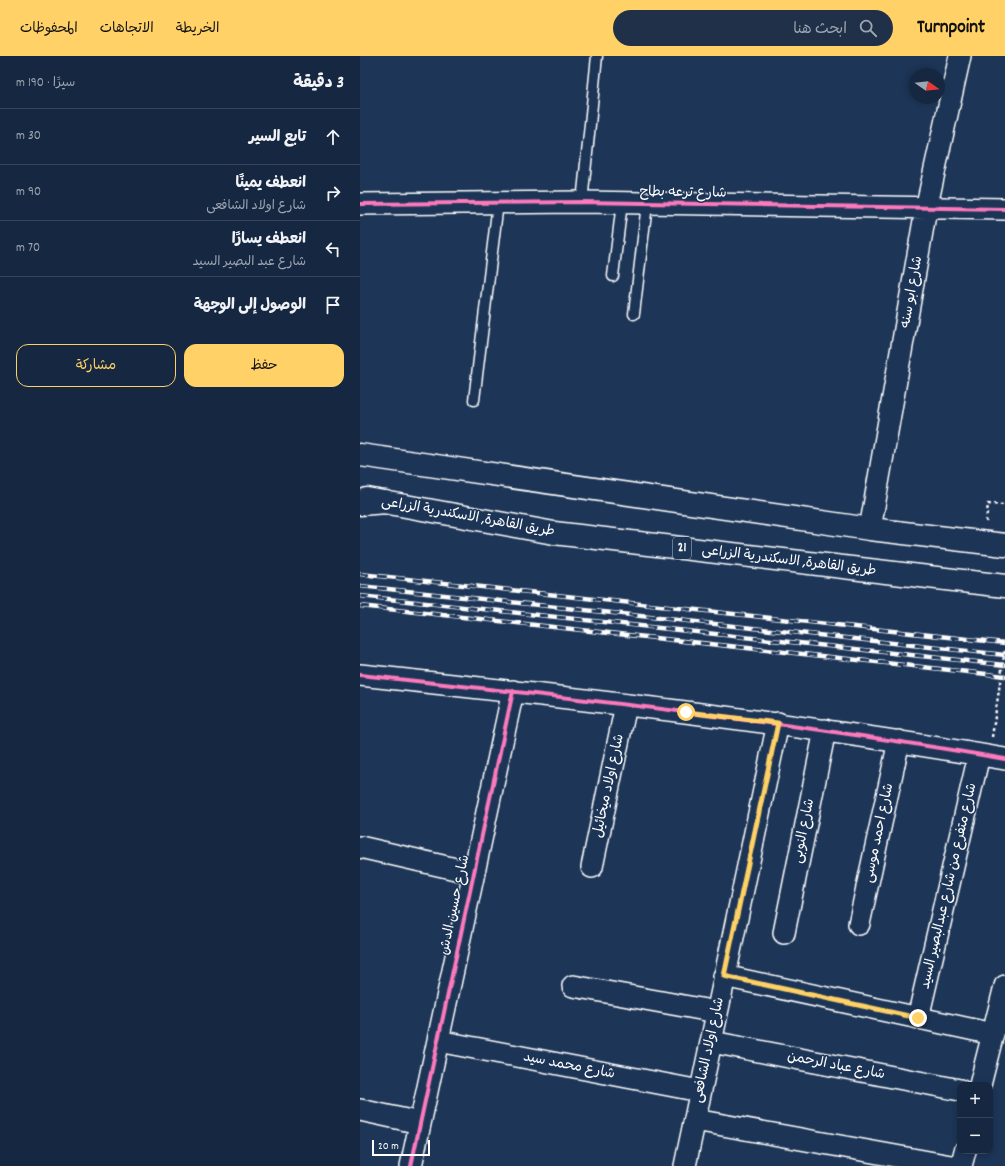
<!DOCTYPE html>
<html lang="ar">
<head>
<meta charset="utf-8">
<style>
  body { margin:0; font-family:Dekko,"Playpen Sans Arabic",sans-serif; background:#1f3048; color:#f1f3f6; direction:rtl }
  .controls { position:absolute; right:12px; bottom:12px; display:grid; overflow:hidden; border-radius:8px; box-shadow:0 2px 6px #0003 }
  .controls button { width:36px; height:36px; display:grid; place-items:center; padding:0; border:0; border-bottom:1px solid #35445a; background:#162841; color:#f1f3f6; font:20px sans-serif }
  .compass { position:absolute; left:549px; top:12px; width:36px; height:36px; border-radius:50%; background:#162841; box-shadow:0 2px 6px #0003; rotate:104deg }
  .scale { position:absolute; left:12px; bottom:10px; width:58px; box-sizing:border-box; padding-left:4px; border:2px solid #fff; border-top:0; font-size:11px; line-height:14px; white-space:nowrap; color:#fff; -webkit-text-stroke:3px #1d3557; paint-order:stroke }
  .stop { position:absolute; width:12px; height:12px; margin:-9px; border:3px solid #ffd166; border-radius:50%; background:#fff }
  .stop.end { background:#ffd166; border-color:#fff; box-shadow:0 1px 4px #0008 }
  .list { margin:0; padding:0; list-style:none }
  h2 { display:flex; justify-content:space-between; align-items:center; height:52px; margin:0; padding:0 16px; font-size:17px }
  h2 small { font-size:13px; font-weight:400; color:#9ea6b1 }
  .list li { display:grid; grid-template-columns:26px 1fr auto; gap:12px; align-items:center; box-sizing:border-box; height:56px; padding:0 16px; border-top:1px solid #35445a }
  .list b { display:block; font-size:15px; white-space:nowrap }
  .list p { margin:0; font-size:13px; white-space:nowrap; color:#9ea6b1 }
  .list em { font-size:13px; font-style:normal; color:#9ea6b1 }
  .actions { display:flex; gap:8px; padding:12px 16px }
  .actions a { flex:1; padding:9px 0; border:1px solid #ffd166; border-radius:12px; text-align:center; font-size:14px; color:#ffd166 }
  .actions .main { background:#ffd166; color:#111 }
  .icon { flex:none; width:22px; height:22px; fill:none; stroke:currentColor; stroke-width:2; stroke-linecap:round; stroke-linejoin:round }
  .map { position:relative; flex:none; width:645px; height:1110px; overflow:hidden; direction:ltr }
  header { display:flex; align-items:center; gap:24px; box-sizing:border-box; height:56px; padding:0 20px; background:#ffd166; color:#111 }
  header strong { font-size:19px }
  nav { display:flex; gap:22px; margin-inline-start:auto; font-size:14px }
  .search { width:280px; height:36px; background:#1f3048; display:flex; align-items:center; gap:10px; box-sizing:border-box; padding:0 14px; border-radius:22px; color:#9ea6b1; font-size:15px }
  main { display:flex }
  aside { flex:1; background:#162841 }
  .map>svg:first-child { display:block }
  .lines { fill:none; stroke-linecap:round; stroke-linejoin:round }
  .service-casing { stroke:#fff; stroke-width:13 }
  .minor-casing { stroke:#fff; stroke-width:24 }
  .trunk-casing { stroke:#fff; stroke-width:25 }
  .motorway-casing { stroke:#fff; stroke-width:25 }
  .path { stroke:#fff; stroke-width:2.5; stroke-dasharray:3 3; stroke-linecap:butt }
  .service { stroke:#1d3557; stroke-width:10 }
  .minor { stroke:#1d3557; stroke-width:21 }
  .trunk { stroke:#1d3557; stroke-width:22 }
  .motorway { stroke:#1d3557; stroke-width:22 }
  .rail-casing { stroke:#fff; stroke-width:4.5 }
  .rail { stroke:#1d3557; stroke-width:3; stroke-dasharray:9; stroke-linecap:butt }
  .path-bridge { stroke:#fff; stroke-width:2.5; stroke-dasharray:3 3; stroke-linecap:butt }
  .cycleway-casing { stroke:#1d3557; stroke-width:6 }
  .cycleway { stroke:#fd7abc; stroke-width:4 }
  .route { stroke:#ffd166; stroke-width:5 }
  .labels { text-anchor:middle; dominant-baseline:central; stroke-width:3; stroke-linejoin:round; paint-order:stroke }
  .shield { fill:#1d3557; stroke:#bbc2cd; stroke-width:1 }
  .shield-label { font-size:13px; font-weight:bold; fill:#fff }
  .street-label { font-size:14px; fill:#fff; stroke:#1d3557 }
</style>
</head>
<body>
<header>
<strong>Turnpoint</strong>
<div class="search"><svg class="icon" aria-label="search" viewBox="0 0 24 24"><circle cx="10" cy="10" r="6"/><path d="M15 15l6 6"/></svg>ابحث هنا</div>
<nav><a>الخريطة</a><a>الاتجاهات</a><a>المحفوظات</a></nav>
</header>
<main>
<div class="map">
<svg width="645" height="1110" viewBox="0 0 645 1110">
  <rect width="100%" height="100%" fill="#1d3557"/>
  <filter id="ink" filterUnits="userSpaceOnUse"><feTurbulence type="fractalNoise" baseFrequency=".025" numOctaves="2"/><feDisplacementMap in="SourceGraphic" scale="8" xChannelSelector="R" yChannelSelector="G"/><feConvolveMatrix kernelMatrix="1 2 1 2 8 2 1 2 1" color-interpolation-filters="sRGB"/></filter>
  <g filter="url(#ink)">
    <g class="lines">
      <defs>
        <path id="service" d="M222,146L237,0
          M253,220L262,147
          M274,258L287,148
          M114,344L138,147"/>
        <path id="minor" d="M0,148L222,146L645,153
          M510,473L566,153L600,0
          M0,619C216,642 431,666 645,703
          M0,791L113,817
          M232,811L266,649
          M499,868L539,685
          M424,877L465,674
          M364,920L633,978
          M213,930L357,956
          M558,962L619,699
          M78,985L340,1035
          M352,986L600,1034
          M620,1029L645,930
          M0,1054L60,1067
          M335,1064L591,1110
          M51,1110L153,635
          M325,1110L418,667
          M601,1110L605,1095"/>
        <path id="trunk" d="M0,399L510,473L645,489
          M7,443L194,477L645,530"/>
        <path id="motorway" d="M0,448L26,446"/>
      </defs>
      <!-- service casing -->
      <use href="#service" class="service-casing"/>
      <!-- minor casing -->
      <use href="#minor" class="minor-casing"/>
      <!-- trunk casing -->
      <use href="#trunk" class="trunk-casing"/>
      <!-- motorway casing -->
      <use href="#motorway" class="motorway-casing"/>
      <!-- path -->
      <path class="path" d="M626,466L628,448L645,449"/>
      <!-- service -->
      <use href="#service" class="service"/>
      <!-- minor -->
      <use href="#minor" class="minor"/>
      <!-- trunk -->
      <use href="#trunk" class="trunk"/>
      <!-- motorway -->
      <use href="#motorway" class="motorway"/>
      <defs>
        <path id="rail" d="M0,518L645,587
          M0,530L645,599
          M0,540L645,609
          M0,550L645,620"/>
      </defs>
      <!-- rail casing -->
      <use href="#rail" class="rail-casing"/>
      <!-- rail -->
      <use href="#rail" class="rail"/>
      <!-- path-bridge -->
      <path class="path-bridge" d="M632,681L645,593"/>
      <defs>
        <path id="cycleway" d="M0,148L222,146L645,153
          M0,619C216,642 431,666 645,703
          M51,1110L153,635"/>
      </defs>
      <!-- cycleway casing -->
      <use href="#cycleway" class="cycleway-casing"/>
      <!-- cycleway -->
      <use href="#cycleway" class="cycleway"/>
    </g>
  </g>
  <g class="lines" filter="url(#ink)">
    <!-- route -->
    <path class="route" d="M326,656L418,667L364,920L558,962"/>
  </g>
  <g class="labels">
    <!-- shield labels -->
    <rect class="shield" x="313" y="481" width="18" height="22" rx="3"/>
    <g class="shield-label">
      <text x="322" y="492">21</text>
    </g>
    <!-- street labels -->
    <g class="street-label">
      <text transform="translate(323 137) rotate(1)">شارع ترعه بطاح</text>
      <text transform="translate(552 236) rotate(-80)">شارع ابو سنه</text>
      <text transform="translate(108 461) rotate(10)">طريق القاهرة, الاسكندرية الزراعى</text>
      <text transform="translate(429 505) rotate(7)">طريق القاهرة, الاسكندرية الزراعى</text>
      <text transform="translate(249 730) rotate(-78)">شارع اولاد ميخائيل</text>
      <text transform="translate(444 775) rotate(-79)">شارع النوبى</text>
      <text transform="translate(519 777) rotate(-78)">شارع احمد موسى</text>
      <text transform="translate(589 830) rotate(-77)">شارع متفرع من شارع عبدالبصير السيد</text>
      <text transform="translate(95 849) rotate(-78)">شارع حسين الدش</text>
      <text transform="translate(349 994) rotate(-78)">شارع اولاد الشافعى</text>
      <text transform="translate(209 1010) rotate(11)">شارع محمد سيد</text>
      <text transform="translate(476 1010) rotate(11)">شارع عباد الرحمن</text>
    </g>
  </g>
</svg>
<div class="controls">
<button>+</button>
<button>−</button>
</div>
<svg class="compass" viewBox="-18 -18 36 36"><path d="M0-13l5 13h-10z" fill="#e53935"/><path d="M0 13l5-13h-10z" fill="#9ea6b1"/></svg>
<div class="scale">20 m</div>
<div class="stop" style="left:326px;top:656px"></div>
<div class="stop end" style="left:558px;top:962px"></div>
</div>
<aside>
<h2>3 دقيقة<small>سيرًا · 190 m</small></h2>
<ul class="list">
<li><svg class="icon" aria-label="ahead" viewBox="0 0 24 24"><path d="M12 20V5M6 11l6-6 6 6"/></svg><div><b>تابع السير</b></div><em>30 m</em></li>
<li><svg class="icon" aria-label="right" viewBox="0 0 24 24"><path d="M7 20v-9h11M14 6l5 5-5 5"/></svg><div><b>انعطف يمينًا</b><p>شارع اولاد الشافعى</p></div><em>90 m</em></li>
<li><svg class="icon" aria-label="left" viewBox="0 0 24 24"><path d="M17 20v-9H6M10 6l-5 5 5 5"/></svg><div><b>انعطف يسارًا</b><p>شارع عبد البصير السيد</p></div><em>70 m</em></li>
<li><svg class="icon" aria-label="arrive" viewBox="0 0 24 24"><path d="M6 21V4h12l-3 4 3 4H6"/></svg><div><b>الوصول إلى الوجهة</b></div></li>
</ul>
<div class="actions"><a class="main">حفظ</a><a>مشاركة</a></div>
</aside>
</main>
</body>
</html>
